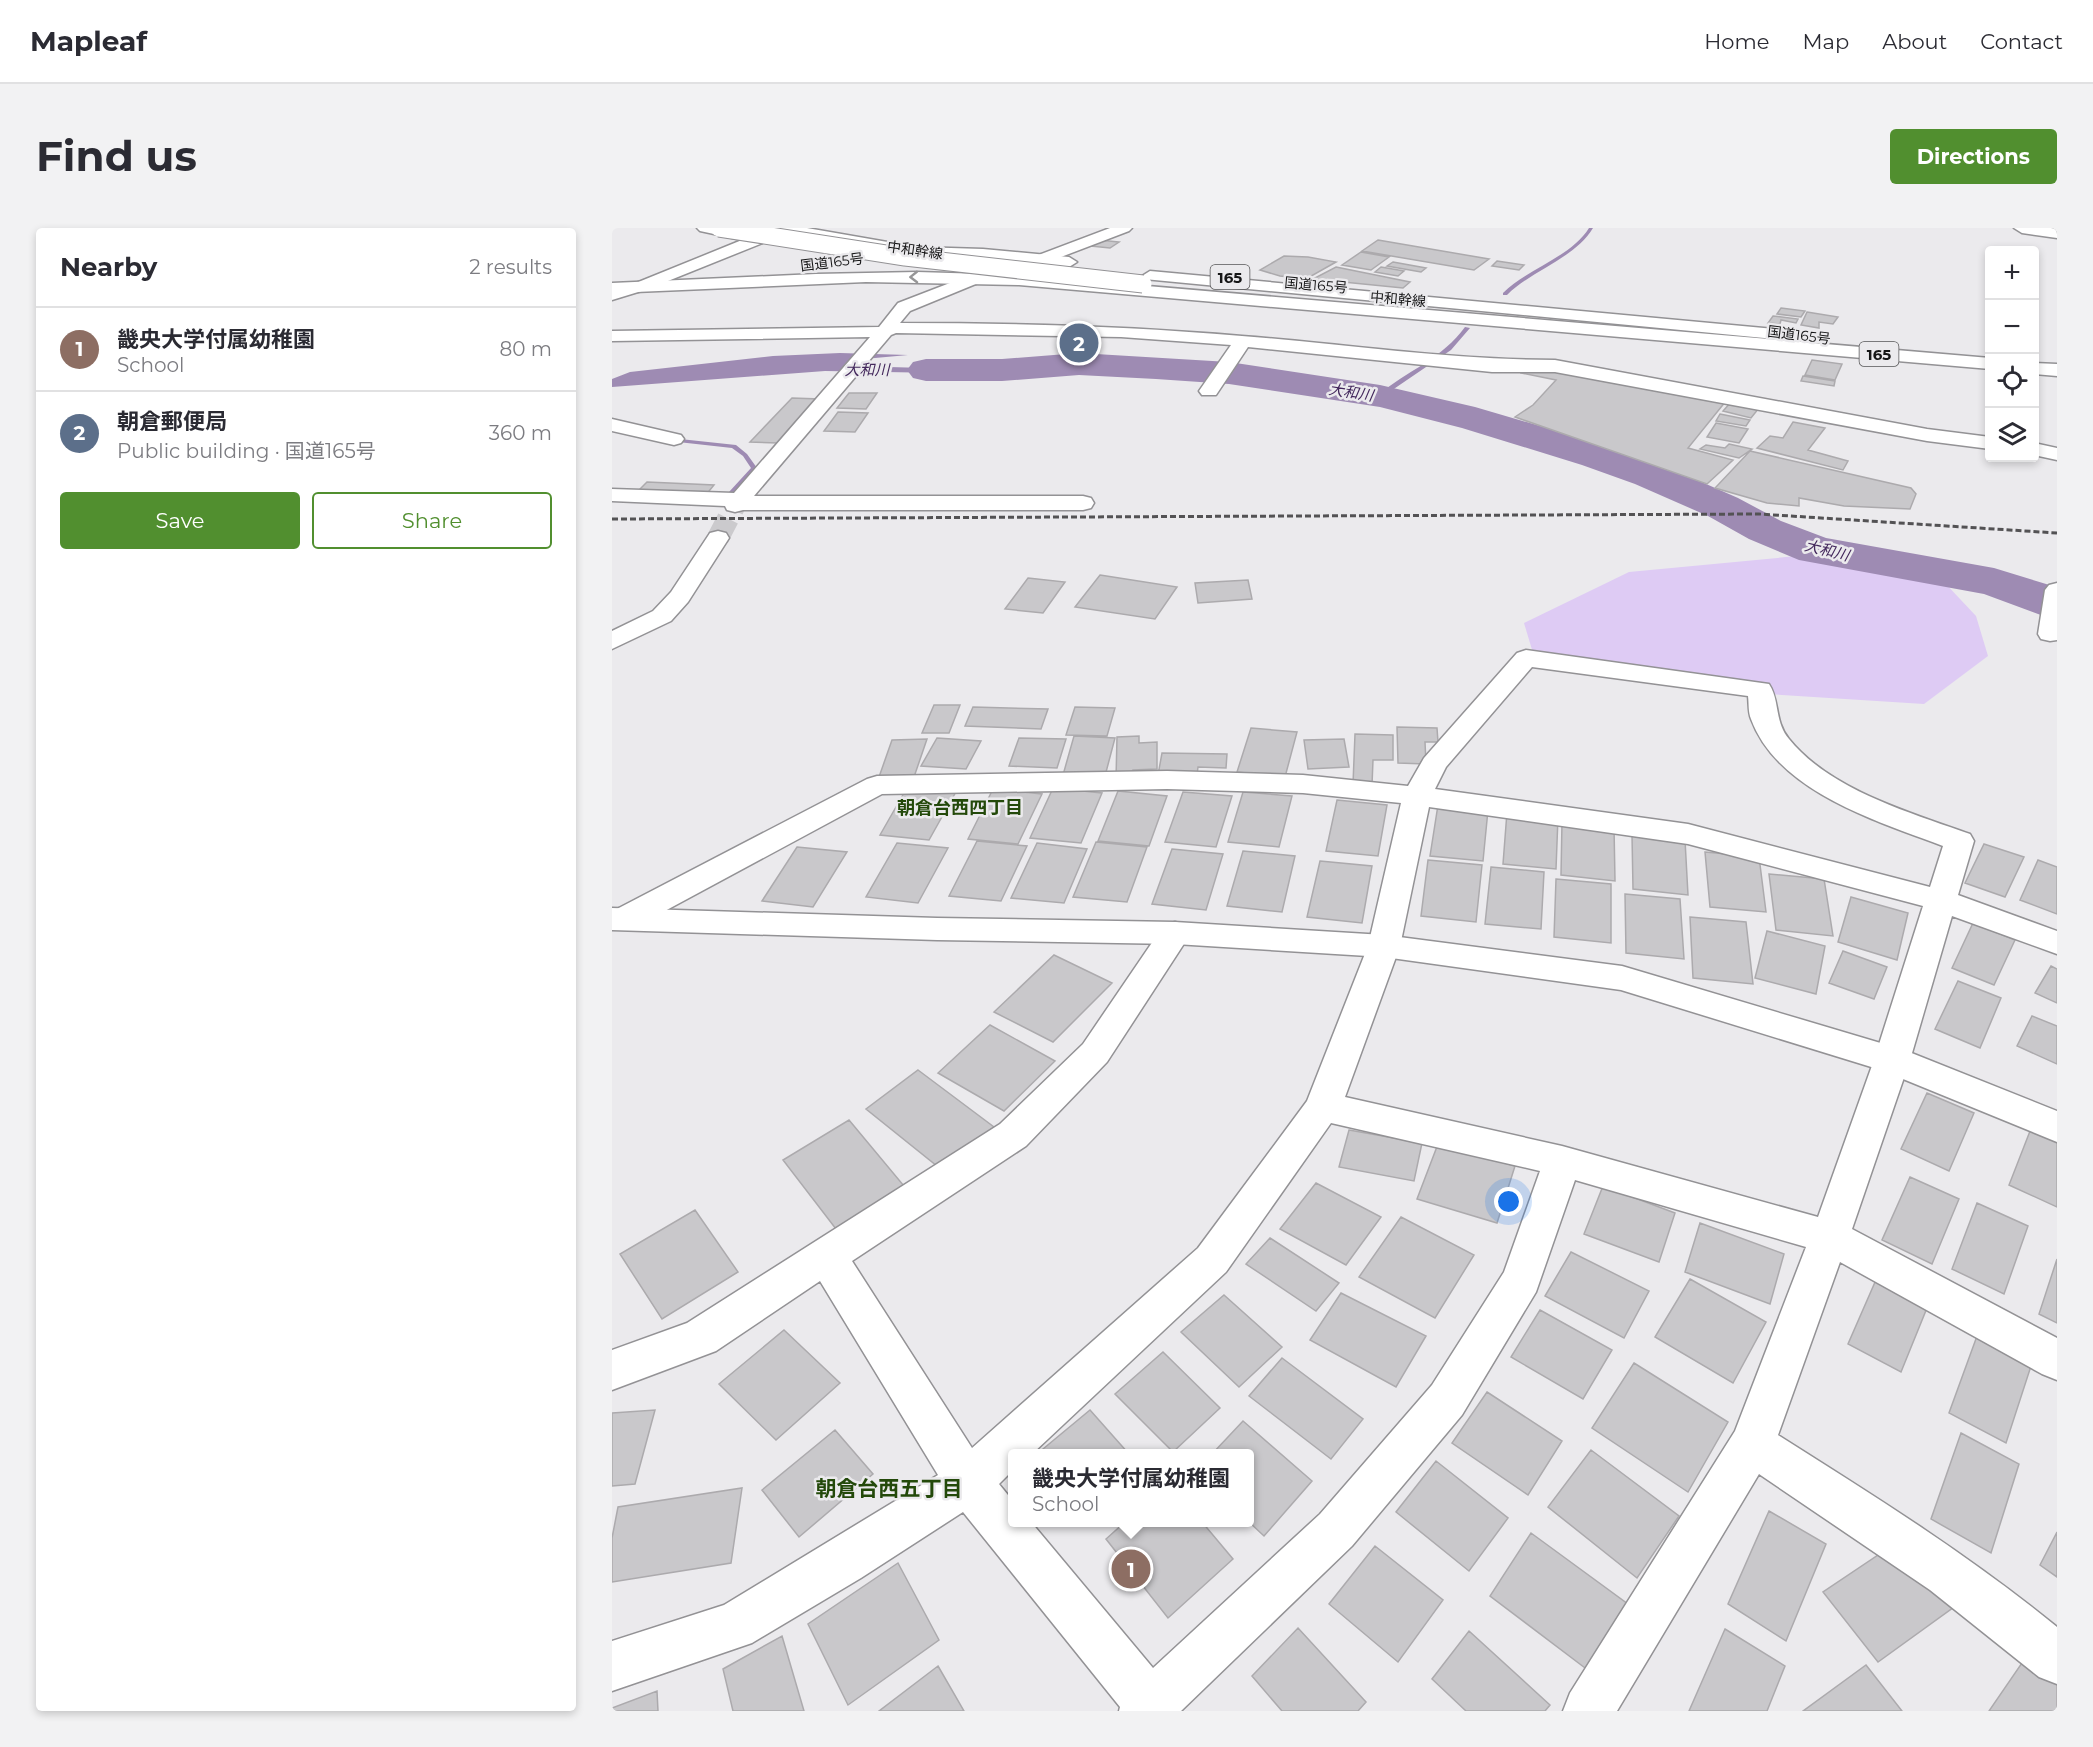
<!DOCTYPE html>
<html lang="en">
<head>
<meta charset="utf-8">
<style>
  body { margin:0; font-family:Montserrat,"Noto Sans JP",sans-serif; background:#f2f2f3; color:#2b2b33 }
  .controls { position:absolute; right:18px; top:18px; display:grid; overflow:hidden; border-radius:6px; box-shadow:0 3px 9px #0003 }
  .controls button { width:54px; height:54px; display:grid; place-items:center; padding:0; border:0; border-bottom:2px solid #e1e1e2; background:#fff; color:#2b2b33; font:30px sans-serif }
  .you { position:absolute; left:897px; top:974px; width:21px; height:21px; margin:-15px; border:4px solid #fff; border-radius:50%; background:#1a73e8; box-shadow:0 0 0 9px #1a73e833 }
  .badge { display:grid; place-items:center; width:39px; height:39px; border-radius:50%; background:#518f2f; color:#fff; font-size:20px; font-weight:700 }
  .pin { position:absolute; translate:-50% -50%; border:3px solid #fff; box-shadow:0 2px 6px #0006 }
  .popup { position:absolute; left:396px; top:1221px; width:246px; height:78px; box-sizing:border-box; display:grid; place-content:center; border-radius:6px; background:#fff; filter:drop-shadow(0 2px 4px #0005); font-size:20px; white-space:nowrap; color:#7c7c81 }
  .popup b { font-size:22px; color:#2b2b33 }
  .popup::after { content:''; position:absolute; left:50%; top:100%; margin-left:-12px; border:12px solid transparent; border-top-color:#fff }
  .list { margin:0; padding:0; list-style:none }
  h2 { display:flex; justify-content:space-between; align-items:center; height:78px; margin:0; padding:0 24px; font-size:26px }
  h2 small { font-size:20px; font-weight:400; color:#7c7c81 }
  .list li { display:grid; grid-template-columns:39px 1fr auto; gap:18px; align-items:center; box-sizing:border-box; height:84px; padding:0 24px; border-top:2px solid #e1e1e2 }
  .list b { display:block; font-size:22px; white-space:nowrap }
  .list p { margin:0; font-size:20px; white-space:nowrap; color:#7c7c81 }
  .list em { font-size:20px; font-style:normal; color:#7c7c81 }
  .actions { display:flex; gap:12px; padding:18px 24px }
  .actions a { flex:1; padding:14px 0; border:2px solid #518f2f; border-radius:6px; text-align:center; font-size:21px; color:#518f2f }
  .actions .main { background:#518f2f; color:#fff }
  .icon { flex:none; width:33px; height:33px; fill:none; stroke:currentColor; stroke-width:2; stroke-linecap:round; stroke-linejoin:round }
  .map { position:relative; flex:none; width:1445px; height:1483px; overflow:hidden; border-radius:6px }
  header { display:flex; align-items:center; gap:36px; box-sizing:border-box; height:84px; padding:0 30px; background:#fff; border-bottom:2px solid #e1e1e2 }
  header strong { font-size:28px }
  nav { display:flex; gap:33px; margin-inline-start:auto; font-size:21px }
  .intro { display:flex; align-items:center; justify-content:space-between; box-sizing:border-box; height:144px; padding:0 36px }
  h1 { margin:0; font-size:42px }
  .button { padding:15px 27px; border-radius:6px; background:#518f2f; color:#fff; font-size:21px; font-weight:700 }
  main { display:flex; gap:36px; padding:0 36px }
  aside { flex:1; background:#fff; border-radius:6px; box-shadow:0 3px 9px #0003 }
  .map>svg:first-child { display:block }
  .green { fill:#decbf4 }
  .water { fill:#9e8bb3 }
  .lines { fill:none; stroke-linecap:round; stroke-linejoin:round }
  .stream { fill:#9e8bb3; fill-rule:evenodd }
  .river { fill:#9e8bb3; fill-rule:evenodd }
  .building { fill:#c9c8cb; stroke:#acaaad; stroke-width:1.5 }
  .street-tunnel { stroke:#cbcacd; stroke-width:22; stroke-dasharray:22 10; stroke-linecap:butt }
  .street-casing { stroke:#939295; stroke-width:3 }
  .secondary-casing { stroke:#939295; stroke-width:3 }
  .highway-casing { stroke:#939295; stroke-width:3 }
  .street { fill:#fff; fill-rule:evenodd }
  .secondary { fill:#fff; fill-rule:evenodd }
  .highway { fill:#fff; fill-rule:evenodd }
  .rail { stroke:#535254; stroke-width:3; stroke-dasharray:6 3; stroke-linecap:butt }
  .secondary-bridge-casing { stroke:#939295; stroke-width:19; stroke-linecap:butt }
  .secondary-bridge { stroke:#fff; stroke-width:17 }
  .oneway { stroke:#969697 }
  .labels { text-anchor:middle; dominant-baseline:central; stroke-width:5; stroke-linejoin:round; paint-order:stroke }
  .far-street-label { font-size:14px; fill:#161617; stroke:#ebeaed }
  .shield { fill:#ebeaed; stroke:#565657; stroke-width:1.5 }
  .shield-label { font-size:15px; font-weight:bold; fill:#161617 }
  .far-water-label { font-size:15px; font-style:italic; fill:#43285c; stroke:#ebeaed }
  .neighbourhood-label { font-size:18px; font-weight:bold; fill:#23490a; stroke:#ebeaed }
  .near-neighbourhood-label { font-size:21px; font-weight:bold; fill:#23490a; stroke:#ebeaed }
</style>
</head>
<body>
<header>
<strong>Mapleaf</strong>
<nav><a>Home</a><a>Map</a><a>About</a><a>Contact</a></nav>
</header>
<div class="intro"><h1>Find us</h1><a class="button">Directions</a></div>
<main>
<aside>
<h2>Nearby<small>2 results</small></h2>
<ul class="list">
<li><span class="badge" style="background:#8d6e63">1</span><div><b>畿央大学付属幼稚園</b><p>School</p></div><em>80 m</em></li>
<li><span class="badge" style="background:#5c6f8a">2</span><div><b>朝倉郵便局</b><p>Public building · 国道165号</p></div><em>360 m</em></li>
</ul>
<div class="actions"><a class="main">Save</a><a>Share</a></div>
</aside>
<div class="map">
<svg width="1445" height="1483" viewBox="0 0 1445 1483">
  <rect width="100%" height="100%" fill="#ebeaed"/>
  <!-- green -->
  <path class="green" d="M1238,323L1317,338L1364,388L1376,428L1312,476L1140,465L921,425L912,395L1017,344Z"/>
  <!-- water -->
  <path class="water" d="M228,125L296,127L241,132V138L349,141L354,138L405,140L392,146L213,143L0,159V151L18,144L161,128Z"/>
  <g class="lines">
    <!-- stream -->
    <path class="stream" d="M977,0H981C962,31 920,42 895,67H891V65C915,41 959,29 977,0Z
      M853,99L858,100L839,122L770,169H766V167C795,143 831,130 853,99Z
      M68,211L124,217L135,226L145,240L121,266H117V264L139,240L131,228L120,220L66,214V212Z"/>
    <!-- river -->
    <path class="river" d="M467,125L617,134L768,157L863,179L1000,219L1053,238L1126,270L1169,293L1214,310L1382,340L1444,359L1445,393L1372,366L1187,332L1137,311L1096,288L1023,256L970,237L850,200L768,179L617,156L544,151L467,147L390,153H314L301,150L295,142L301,134L314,131H390Z"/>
  </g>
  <!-- building -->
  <path class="building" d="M487,12L507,14L498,20L478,18Z
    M766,12L877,31L862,42L750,23Z
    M749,24L777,29L759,42L730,37Z
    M672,28L696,29L724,34L694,51L668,48L648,42Z
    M885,33L912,37L907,42L880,38Z
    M781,34L814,40L809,44L775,38Z
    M724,39L798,54L791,60L701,51Z
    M769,39L792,43L786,48L763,44Z
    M1169,80L1193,83L1189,89L1165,86Z
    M1195,84L1226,89L1221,96L1207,94V100L1189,97Z
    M1161,88L1186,91L1184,95L1169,92L1168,96L1156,95Z
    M1200,132L1230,136L1223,152L1193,147Z
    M911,141H945L1114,173L1076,220L1121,232L1095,256L903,189L921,177L944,152L909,145Z
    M1191,148L1223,153L1222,158L1189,153Z
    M237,165H265L254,181L225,180Z
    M180,170L207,171L166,215L138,214Z
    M1119,174L1147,180L1139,190L1111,183Z
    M226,184L256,185L243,204L212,203Z
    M1108,186L1138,192L1134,198L1104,193Z
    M1181,194L1213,200L1196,222L1236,233L1231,242L1145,220L1158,208L1171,210Z
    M1104,195L1136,201L1127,215L1095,209Z
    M1117,216L1140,221L1127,230L1088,221L1094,217L1113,220Z
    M1138,223L1299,260L1304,266L1298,281L1232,278L1187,270V278L1155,275L1103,260Z
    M35,254L102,257L93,268L24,265Z
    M488,347L565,359L543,391L463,379Z
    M416,350L453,354L431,385L393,381Z
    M636,352L640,371L586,375L583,355Z
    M322,477H348L337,505H310Z
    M361,479L436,481L429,501L353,498Z
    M463,479L503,480L495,508L454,507Z
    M785,499L825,500L826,514H813L814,536L786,535Z
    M639,500L685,504L673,549L625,544Z
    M743,506L781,507V532H761L760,557L741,556Z
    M462,508L503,510L493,548L451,547Z
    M527,508V515L545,514V541L521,542V550L504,551L505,509Z
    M325,510L369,513L354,541L309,538Z
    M407,510L454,511L445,540L397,538Z
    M315,511L302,549H267L280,512Z
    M732,511L737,539L696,541L692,512Z
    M550,525L615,526L614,540L586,539L585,547H546Z
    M296,558L345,562L317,612L268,607Z
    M441,560L490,565L469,615L418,610Z
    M381,561L430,566L406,616L356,611Z
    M506,563L555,568L537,618L486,613Z
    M571,564L620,568L604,619L553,614Z
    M631,564L680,568L667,619L616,614Z
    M725,572L775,577L766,628L714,623Z
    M826,577L876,582L871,633L818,628Z
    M895,584L946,589L944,641L891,636Z
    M950,594L1002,599L1003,653L949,647Z
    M1020,607L1073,612L1076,667L1021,661Z
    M365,613L415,618L389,673L337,668Z
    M484,614L535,619L515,674L461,669Z
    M285,615L336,620L306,675L254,669Z
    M425,615L475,621L452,675L399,670Z
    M1372,616L1412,629L1393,669L1353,655Z
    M185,619L235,624L201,679L150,673Z
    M560,621L611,626L594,682L540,676Z
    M631,623L683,628L670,684L615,678Z
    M1093,624L1147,629L1154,684L1098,679Z
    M816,632L870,637L864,694L809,688Z
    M1426,632L1445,639V686L1408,672Z
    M708,633L760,638L750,695L695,689Z
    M879,639L932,644L929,701L873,696Z
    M1157,646L1212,651L1221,708L1164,702Z
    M944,651L999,656V715L942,709Z
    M1013,666L1068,671L1072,731L1014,725Z
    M1239,669L1296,685L1285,732L1226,714Z
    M1078,689L1134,694L1141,756L1081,750Z
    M1361,695L1403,712L1382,757L1340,740Z
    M1155,703L1213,718L1204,766L1143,750Z
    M1231,723L1275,739L1262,771L1217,755Z
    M442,727L500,755L441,814L382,784Z
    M1439,738L1445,741V775L1423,765Z
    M1346,753L1389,770L1368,820L1323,801Z
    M1420,788L1445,798V836L1405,818Z
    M378,797L443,833L392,883L326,845Z
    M306,842L382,899L330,942L254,881Z
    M1315,865L1362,885L1337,943L1289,921Z
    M237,892L292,958L224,1001L171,932Z
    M1420,898L1445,909V979L1397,957Z
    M737,902L810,915L802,953L727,939Z
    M826,916L903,938L885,995L805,971Z
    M1298,949L1347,971L1320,1036L1270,1012Z
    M704,955L769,989L734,1037L668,1001Z
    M991,958L1063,985L1047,1034L972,1006Z
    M1365,975L1416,998L1392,1066L1340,1041Z
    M83,982L126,1044L50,1091L8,1026Z
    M789,989L862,1027L823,1090L747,1049Z
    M1088,995L1172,1026L1158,1076L1073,1044Z
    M658,1010L727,1055L704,1083L634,1036Z
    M959,1024L1037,1063L1012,1110L933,1068Z
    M1445,1031V1095L1427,1086Z
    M1267,1045L1319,1070L1289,1144L1236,1116Z
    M1078,1051L1154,1094L1121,1155L1043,1109Z
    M729,1065L814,1108L784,1159L698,1112Z
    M612,1067L670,1119L627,1159L569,1104Z
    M928,1082L1000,1122L971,1171L899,1129Z
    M172,1102L228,1155L164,1212L107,1156Z
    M1365,1108L1420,1135L1394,1215L1337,1185Z
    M551,1124L608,1180L561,1224L503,1166Z
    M670,1130L751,1191L719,1231L637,1168Z
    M1022,1135L1116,1194L1076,1264L980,1200Z
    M875,1164L950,1213L916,1267L840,1215Z
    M43,1182L23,1256L0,1258V1185Z
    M478,1182L517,1226H436L431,1221Z
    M631,1193L700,1253L652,1308L637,1294L638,1226H600Z
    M223,1202L261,1246L187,1309L150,1262Z
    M1349,1205L1407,1236L1379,1325L1319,1291Z
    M979,1222L1067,1288L1025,1350L936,1279Z
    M824,1233L896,1290L857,1343L784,1284Z
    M130,1260L119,1335L0,1354V1310L6,1279Z
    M1157,1283L1214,1316L1174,1413L1116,1376Z
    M513,1294H590L621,1331L556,1390L494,1311Z
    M1445,1304V1349L1428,1337Z
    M919,1305L1020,1379L981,1446L878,1368Z
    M1287,1313L1342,1379L1266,1434L1211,1364Z
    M763,1318L831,1372L786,1434L717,1376Z
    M286,1335L327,1412L236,1477L196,1396Z
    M686,1400L754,1474L746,1483H670L640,1448Z
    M1113,1401L1173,1438L1155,1483H1077Z
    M857,1403L938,1477L933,1483H854L820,1451Z
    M170,1408L192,1483H121L111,1441Z
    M1414,1429L1445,1456V1483H1377Z
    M1254,1437L1290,1483H1191Z
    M326,1438L352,1483H267Z
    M45,1463L46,1483H0V1480Z"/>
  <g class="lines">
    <!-- street-tunnel -->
    <path class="street-tunnel" d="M106,310L123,277"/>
    <defs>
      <path id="street" d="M85,0H116L146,6L157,0H195L310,20L312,23L304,28L173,6L36,61L0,72V62L24,55L130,12L88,3Z
        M498,0H520L517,3L428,37L422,39L414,34L416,31Z
        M1402,0H1445V10L1410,5Z
        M382,38L388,40L390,43L388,46L298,83L288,95C402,95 516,98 630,108C734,116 838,132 943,132L1315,201L1378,209V221L1315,213L943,144H880L636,119L604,167H590L587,163L619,117L509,109L284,105L279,107L142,268H471L479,270L482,275L479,280L471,282H131L123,284L115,282L113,278L0,273V261L122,265L258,109L0,113V103L267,99L286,75Z
        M0,191L69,207L72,211L69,215L62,217L0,203Z
        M1422,215L1445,220V232L1422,227Z
        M1445,355V412L1438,413L1429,411L1426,406L1433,362L1437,357Z
        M914,422L1157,456C1168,472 1162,493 1177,511C1218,562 1299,585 1358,606L1362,613L1346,667L1445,703V726L1340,688L1298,832L1240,1001L1445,1110V1152L1430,1146L1228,1034L1166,1207C1261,1267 1357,1327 1445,1399V1456L1427,1449L1318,1362L1147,1246L1005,1483H951L958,1465L1123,1203L1194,1019L963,952L924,1064L850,1187L740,1318L569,1483H507L508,1479L351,1284L249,1350L140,1415L0,1463V1413L112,1377L326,1247L208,1053L104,1123L0,1162V1122L75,1095L388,896L471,816L552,697L563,694L574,697L579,705L495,834L414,918L240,1033L360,1220L586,1020L695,873L756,718L789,575L691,565L555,561L270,566L25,698L14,701L3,698L0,687L3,682L255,551L265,548L555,543L691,547L796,558L812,530L905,425ZM920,439L1136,468C1137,476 1136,484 1139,491C1166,564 1265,593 1331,618L1318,659L1076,596L823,561L834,539ZM817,579L1076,616L1311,678L1262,832L1206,989L950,918L733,869L788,718ZM719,895L928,943L892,1044L820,1157L708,1286L541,1440L419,1294H400V1272L387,1256L400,1243V1226H420L614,1044Z"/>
      <path id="secondary" d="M538,43L1206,105L1212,106L1215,110L1212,114L1206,115L532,51L530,48Z
        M106,303L114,305L117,310L76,374L59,393L0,421V403L41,383L59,364L98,305Z
        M0,680L325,690L563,694L772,707L1010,738L1292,822L1445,883V914L1269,842L1009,762L772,729L563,716L325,712L0,702Z"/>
      <path id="highway" d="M306,19L371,21L457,29L465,34L457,39L349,29L285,31L277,26L285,21Z
        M305,44L407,47L1378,130V141L407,57L254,54L0,65V55L204,46Z
        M1422,135L1445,136V148L1422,146Z"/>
    </defs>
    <!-- street casing -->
    <use href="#street" class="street-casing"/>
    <!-- secondary casing -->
    <use href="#secondary" class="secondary-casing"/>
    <!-- highway casing -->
    <use href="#highway" class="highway-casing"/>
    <!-- street -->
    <use href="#street" class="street"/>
    <!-- secondary -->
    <use href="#secondary" class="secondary"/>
    <!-- highway -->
    <use href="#highway" class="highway"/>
    <!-- rail -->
    <path class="rail" d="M0,291L1147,286L1445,305"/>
    <defs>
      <path id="secondary-bridge" d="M107,0L293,29L531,56"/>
    </defs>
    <!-- secondary-bridge casing -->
    <use href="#secondary-bridge" class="secondary-bridge-casing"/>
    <!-- secondary-bridge -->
    <use href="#secondary-bridge" class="secondary-bridge"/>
  </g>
  <!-- one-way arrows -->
  <defs><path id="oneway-chevron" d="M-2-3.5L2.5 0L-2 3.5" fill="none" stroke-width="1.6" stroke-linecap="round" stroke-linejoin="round" transform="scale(1.5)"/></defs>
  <use class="oneway" href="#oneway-chevron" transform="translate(302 49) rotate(179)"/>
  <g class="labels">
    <!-- far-street labels -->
    <g class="far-street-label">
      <text transform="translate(303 22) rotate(8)">中和幹線</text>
      <text transform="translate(220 34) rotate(-7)">国道165号</text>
      <text transform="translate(704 57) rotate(5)">国道165号</text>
      <text transform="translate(786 71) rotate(5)">中和幹線</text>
      <text transform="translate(1187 107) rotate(7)">国道165号</text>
    </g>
    <!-- shield labels -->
    <g class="shield">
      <rect x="598.5" y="37" width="39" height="24" rx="4.5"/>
      <rect x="1247.5" y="114" width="39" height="24" rx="4.5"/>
    </g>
    <g class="shield-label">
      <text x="618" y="49">165</text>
      <text x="1267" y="126">165</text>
    </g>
    <!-- far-water labels -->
    <g class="far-water-label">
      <text x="255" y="141">大和川</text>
      <text transform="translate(739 164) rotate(9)">大和川</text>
      <text transform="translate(1215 322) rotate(14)">大和川</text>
    </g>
    <!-- neighbourhood labels -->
    <g class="neighbourhood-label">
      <text x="348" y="580">朝倉台西四丁目</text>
    </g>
    <!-- near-neighbourhood labels -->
    <g class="near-neighbourhood-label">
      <text x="277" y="1260">朝倉台西五丁目</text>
    </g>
  </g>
</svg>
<div class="controls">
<button>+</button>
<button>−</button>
<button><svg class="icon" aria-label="locate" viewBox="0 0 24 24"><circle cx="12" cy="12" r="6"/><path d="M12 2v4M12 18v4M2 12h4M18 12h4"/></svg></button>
<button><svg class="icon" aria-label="layers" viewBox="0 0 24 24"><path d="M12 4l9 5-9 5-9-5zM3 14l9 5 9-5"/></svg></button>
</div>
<div class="you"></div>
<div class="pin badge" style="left:519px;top:1341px;background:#8d6e63">1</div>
<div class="popup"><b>畿央大学付属幼稚園</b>School</div>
<div class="pin badge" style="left:467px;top:115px;background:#5c6f8a">2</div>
</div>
</main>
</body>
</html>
